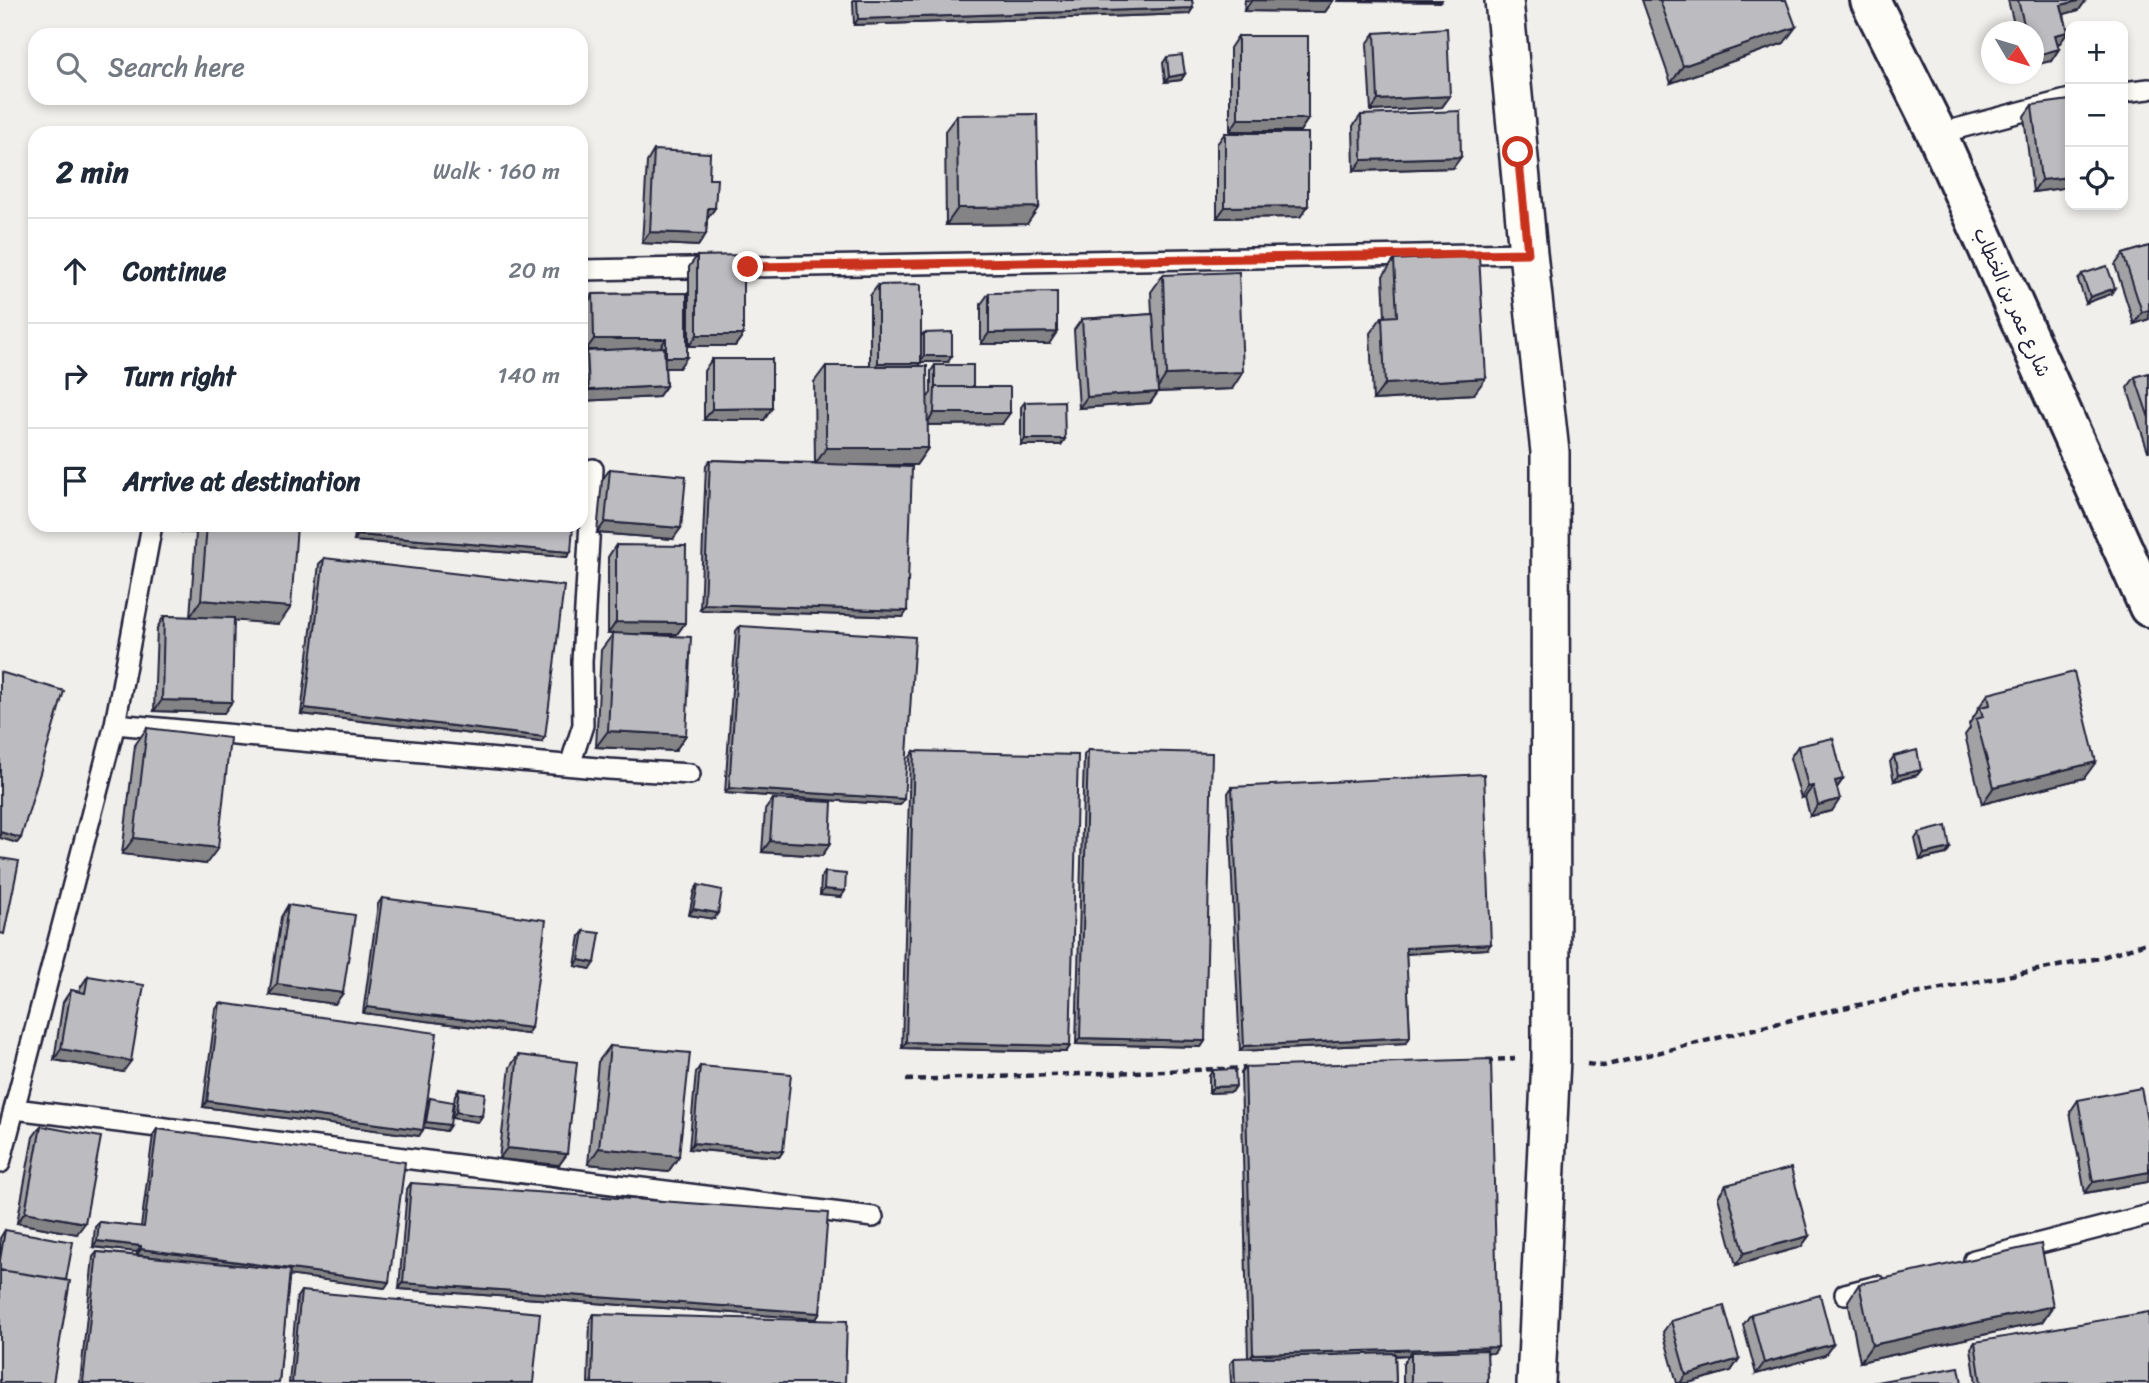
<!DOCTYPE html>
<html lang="en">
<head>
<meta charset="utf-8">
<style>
  body { margin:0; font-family:Sriracha,"Playpen Sans Arabic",sans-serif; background:#f6f6f7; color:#1f2937 }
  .controls { position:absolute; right:21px; top:21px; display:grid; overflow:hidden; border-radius:14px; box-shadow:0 4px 10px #0003 }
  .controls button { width:63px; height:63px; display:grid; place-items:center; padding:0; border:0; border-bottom:2px solid #e0e1e3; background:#fff; color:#1f2937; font:35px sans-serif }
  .compass { position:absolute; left:1981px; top:21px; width:63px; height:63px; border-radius:50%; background:#fff; box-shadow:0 4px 10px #0003; rotate:128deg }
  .stop { position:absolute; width:21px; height:21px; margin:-16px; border:5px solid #c8321e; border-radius:50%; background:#fff }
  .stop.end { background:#c8321e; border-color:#fff; box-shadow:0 2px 7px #0008 }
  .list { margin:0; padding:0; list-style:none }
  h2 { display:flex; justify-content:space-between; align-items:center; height:91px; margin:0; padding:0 28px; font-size:30px }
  h2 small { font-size:23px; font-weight:400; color:#747a83 }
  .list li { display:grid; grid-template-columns:46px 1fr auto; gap:21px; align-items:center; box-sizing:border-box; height:105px; padding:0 28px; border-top:2px solid #e0e1e3 }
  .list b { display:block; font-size:26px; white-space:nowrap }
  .list em { font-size:23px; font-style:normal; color:#747a83 }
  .icon { flex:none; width:38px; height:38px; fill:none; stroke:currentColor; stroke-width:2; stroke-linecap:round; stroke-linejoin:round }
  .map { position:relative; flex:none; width:2149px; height:1383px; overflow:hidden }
  .search { position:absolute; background:#fff; box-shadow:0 4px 10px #0003; left:28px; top:28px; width:560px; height:77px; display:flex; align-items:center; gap:18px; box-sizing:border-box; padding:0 24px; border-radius:21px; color:#747a83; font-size:26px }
  .panel { position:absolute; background:#fff; box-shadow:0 4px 10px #0003; left:28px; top:126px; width:560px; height:406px; border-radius:21px }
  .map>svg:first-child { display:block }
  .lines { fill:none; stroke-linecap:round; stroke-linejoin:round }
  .service-casing { stroke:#22223b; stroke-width:24 }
  .minor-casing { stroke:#22223b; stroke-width:42 }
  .secondary-casing { stroke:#22223b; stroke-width:44 }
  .path { stroke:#22223b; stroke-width:4.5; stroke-dasharray:7 5; stroke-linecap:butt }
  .service { stroke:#fdfcf7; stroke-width:19 }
  .minor { stroke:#fdfcf7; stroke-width:37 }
  .secondary { stroke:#fdfcf7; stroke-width:38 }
  .wall { fill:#a2a2a5; stroke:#22223b; stroke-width:2 }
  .shaded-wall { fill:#848486; stroke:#22223b; stroke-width:2 }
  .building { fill:#bcbcc0; stroke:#22223b; stroke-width:2 }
  .route { stroke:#c8321e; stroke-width:9 }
  .labels { text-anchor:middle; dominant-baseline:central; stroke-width:5; stroke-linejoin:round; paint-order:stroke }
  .street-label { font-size:19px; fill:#22223b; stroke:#fdfcf7 }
</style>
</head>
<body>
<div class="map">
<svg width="2149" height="1383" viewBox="0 0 2149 1383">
  <rect width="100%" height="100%" fill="#f0efec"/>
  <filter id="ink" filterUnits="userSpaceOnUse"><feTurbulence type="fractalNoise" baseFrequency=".0143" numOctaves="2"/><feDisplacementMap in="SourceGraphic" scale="14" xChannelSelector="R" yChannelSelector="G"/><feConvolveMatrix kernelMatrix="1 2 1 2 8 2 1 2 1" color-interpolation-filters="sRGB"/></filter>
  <g filter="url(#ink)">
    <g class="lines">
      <defs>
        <path id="service" d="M2123,92L2149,89
          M1937,134L2070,99
          M581,270L1528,253
          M115,724L608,769L690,774
          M570,765L583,725L582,662L593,469
          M15,1109L873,1217
          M0,1163L115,724L152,525
          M1974,1260L2149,1215
          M1845,1294L1877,1286"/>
        <path id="minor" d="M1504,0L1528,253L1550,452L1551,1058L1536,1383"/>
        <path id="secondary" d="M1870,0L1937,134L2149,607"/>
      </defs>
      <!-- service casing -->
      <use href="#service" class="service-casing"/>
      <!-- minor casing -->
      <use href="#minor" class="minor-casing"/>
      <!-- secondary casing -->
      <use href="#secondary" class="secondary-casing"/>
      <!-- path -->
      <path class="path" d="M1486,1060L1515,1059
        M1587,1064L1603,1066L1828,1011L2099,958L2149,942
        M906,1080L1250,1068"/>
      <!-- service -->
      <use href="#service" class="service"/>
      <!-- minor -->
      <use href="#minor" class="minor"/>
      <!-- secondary -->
      <use href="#secondary" class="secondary"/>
    </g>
    <!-- wall -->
    <path class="wall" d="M853,0H1192L1193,8L1189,14L854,25Z
      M1245,0H1333L1325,12L1244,11Z
      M1642,0H1786L1784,43L1671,83Z
      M2008,0H2086L2079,10L2064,14L2068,32L2060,43L2057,44L2059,49L2051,61L2034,32H2016Z
      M1375,33L1450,96L1442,107L1371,111L1367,44Z
      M1238,36L1308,119L1300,131H1230V48Z
      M1167,57L1185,74L1181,80L1165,82L1163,63Z
      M2032,105L2070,187L2033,192L2024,116Z
      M957,115L1027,224L946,225L945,131Z
      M1361,115L1453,168L1354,171L1353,126Z
      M1225,133L1308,206L1300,217L1217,218V144Z
      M654,150L709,179L715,208L707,219L706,234L698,246L642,243L647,162Z
      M2149,246V319L2134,324L2115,265L2123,254Z
      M697,256L743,335L735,346H689V267Z
      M1394,260L1474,394L1373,400L1370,333L1382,317H1385L1383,276Z
      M2082,274L2111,294L2086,303L2078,280Z
      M1163,275L1232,389L1158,392L1150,403L1079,408L1074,330L1082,319L1152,314L1151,292Z
      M878,285L921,336L924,333L948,362H921L919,366L927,398L931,393V371L935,365L973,387L1002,424L927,425L928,448L916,465H858L903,617L700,610L706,465L710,460L815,463L814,382L826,366H870V296Z
      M687,293L679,368H665L666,386L658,397L581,401V340L585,353L587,351L603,350H586V305L593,294Z
      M989,293L1049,344H981V304Z
      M712,359L772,408L764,420H704V371Z
      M2149,373V451H2148L2127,388L2135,377Z
      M1025,402L1065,439L1061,445H1021V407Z
      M610,469L673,539L597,533L602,480Z
      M182,525H297L279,624L234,620L224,713L154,711L157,628L164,616L190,617L196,533L182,532Z
      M356,525H573L567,557L354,541Z
      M616,545L685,623L677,634H620L686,735L675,751L596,747L601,650L613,634H608V557Z
      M324,558L541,742L301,714L319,564Z
      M740,626L904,799L900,805L725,793L736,631Z
      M1988,694L2084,778L1982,804L1965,735L1970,728L1969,724L1977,712V710Z
      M147,728L206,864L122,854L135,745Z
      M1798,746L1843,779L1837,788L1832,811L1810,816L1805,797L1801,798L1790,758Z
      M1088,750L1205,1041L1201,1047L1076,1044L1084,755Z
      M914,751L1070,1046L1066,1052L902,1048L910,757Z
      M1894,756L1921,770L1917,775L1894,781L1890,762Z
      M1232,787L1487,949L1406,954L1410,1037L1406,1043L1240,1051L1228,793Z
      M773,799L830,844L822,856L762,852L765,810Z
      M1919,833L1950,848L1946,854L1920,860L1915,839Z
      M825,872L841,897L820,895L821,878Z
      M698,885L714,919L689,915L694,891Z
      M382,898L527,1034L363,1013L378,904Z
      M288,905L343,993L335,1004L269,995L281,917Z
      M584,931L591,969L575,966L580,936Z
      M88,976L123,1072L54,1060L63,1002L71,990L79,992L80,988Z
      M220,1003L427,1103L430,1098L450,1125L446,1131L423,1127L419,1136L203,1107L216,1009Z
      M610,1046L679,1156L668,1172L588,1164L598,1062Z
      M518,1055L567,1154L559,1165L499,1159L510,1067Z
      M700,1066L783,1151L779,1157L689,1149L696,1072Z
      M1245,1067L1494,1353H1487L1488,1383H1403V1364L1409,1355L1395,1356L1396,1383H1231L1230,1364L1234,1358H1248L1241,1073Z
      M1213,1070L1236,1086L1232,1092L1209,1093V1076Z
      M459,1089L482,1116L478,1122L452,1118L455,1095Z
      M2078,1100L2149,1130L2148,1182L2085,1193L2070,1112Z
      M41,1126L77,1234L17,1223L33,1137Z
      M157,1129L385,1288L289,1275L279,1383H80L93,1257L97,1252L155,1257L137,1255V1252L93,1247L95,1227L99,1222L141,1227L153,1135Z
      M411,1183L820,1313L816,1319L399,1289L407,1189Z
      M1726,1185L1809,1236L1801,1247L1736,1265L1718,1197Z
      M5,1230L66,1280L0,1383V1238Z
      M1859,1284L2042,1322L1860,1362L1848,1301Z
      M301,1291L533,1383H289L297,1297Z
      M594,1314L845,1383H588L590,1320Z
      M1751,1314L1833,1344L1825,1355L1756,1374L1743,1325Z
      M1671,1321L1739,1359L1731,1371L1688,1383H1677L1663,1332Z
      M1975,1342L2149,1383H1976L1971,1348Z"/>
    <!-- shaded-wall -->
    <path class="shaded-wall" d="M1252,0L1333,1L1325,12L1244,11Z
      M1339,0H1442L1441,2L1338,1Z
      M2082,0H2086L2079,10L2054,17L2061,5Z
      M1193,8L1189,14L854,25L858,19Z
      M1796,27L1784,43L1671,83L1683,66Z
      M2068,32L2060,43L2047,46L2055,35Z
      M2059,49L2051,61L2034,65V56Z
      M1185,74L1181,80L1165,82L1169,77Z
      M1450,96L1442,107L1371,111L1378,100Z
      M1238,119H1308L1300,131H1230Z
      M1461,157L1453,168L1354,171L1362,160Z
      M2070,177V187L2033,192L2041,180Z
      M1308,206L1300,217L1217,218L1225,207Z
      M1039,207L1027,224L946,225L958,208Z
      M708,208H715L707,219Z
      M650,232L706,234L698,246L642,243Z
      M2115,288L2111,294L2086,303L2090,297Z
      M2149,310V319L2134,324L2142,312Z
      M1057,332L1049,344H981L989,333Z
      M697,335H743L735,346H689Z
      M594,339H666L658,350H586Z
      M924,356H952L948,362H920Z
      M666,357H687L679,368H658Z
      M878,363H921L913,374L870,375Z
      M1243,372L1232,389L1155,392L1166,375Z
      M1486,378L1474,394L1373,400L1385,384Z
      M666,386L658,397L581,401L589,390Z
      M1158,392L1150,403L1079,408L1087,397Z
      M772,408L764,420H704L712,409Z
      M934,413H1010L1002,424L926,425Z
      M1025,439H1065L1061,445H1021Z
      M826,448H928L916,465H815Z
      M605,522L681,528L673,539L597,533Z
      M187,525H202L196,533L182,532Z
      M358,535L571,552L567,557L354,541Z
      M201,600L291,607L279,624L190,617Z
      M704,604L907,611L903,617L700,610Z
      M616,622L685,623L677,634H608Z
      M162,700L232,702L224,713L154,711Z
      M305,708L545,737L541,742L301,714Z
      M608,731L686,735L675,751L596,747Z
      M2096,762L2084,778L1982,804L1994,787Z
      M1921,770L1917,775L1894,781L1898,775Z
      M1843,779L1835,790V781Z
      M1813,786L1805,797L1801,798L1808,787Z
      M729,788L904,799L900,805L725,793Z
      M1840,799L1832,811L1810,816L1818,805Z
      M0,832L21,838L17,843L0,838Z
      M134,838L218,848L206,864L122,854Z
      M770,841L830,844L822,856L762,852Z
      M1950,848L1946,854L1920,860L1924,854Z
      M824,889L845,891L841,897L820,895Z
      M693,909L718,913L714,919L689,915Z
      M1491,944L1487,949L1402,954L1406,948Z
      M579,960L595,963L591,969L575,966Z
      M277,984L343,993L335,1004L269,995Z
      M367,1007L531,1028L527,1034L363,1013Z
      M1410,1037L1406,1043L1240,1051L1244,1046Z
      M1080,1038L1205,1041L1201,1047L1076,1044Z
      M906,1042L1070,1046L1066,1052L902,1048Z
      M61,1049L131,1061L123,1072L54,1060Z
      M1236,1086L1232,1092L1209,1093L1213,1087Z
      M207,1101L423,1130L419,1136L203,1107Z
      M456,1112L482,1116L478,1122L452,1118Z
      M426,1122L450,1125L446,1131L422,1127Z
      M693,1143L783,1151L779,1157L689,1149Z
      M507,1148L567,1154L559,1165L499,1159Z
      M599,1148L679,1156L668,1172L588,1164Z
      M2149,1172L2148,1182L2085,1193L2093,1182Z
      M25,1212L85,1223L77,1234L17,1223Z
      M1809,1236L1801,1247L1736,1265L1744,1253Z
      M97,1241L141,1246L137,1252L93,1247Z
      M141,1249L389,1282L385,1288L137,1255Z
      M403,1283L820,1313L816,1319L399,1289Z
      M2053,1306L2042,1322L1860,1362L1872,1345Z
      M1833,1344L1825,1355L1756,1374L1764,1363Z
      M1498,1347L1494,1353L1411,1355V1352L1409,1355L1249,1360L1253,1354Z
      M1739,1359L1731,1371L1688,1383H1680L1686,1375Z"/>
    <!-- building -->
    <path class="building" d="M857,0H1192L1193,8L858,19Z
      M1252,0H1333V1Z
      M1660,0H1786L1796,27L1683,66Z
      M2018,0H2082L2061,5L2068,32L2055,35L2059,49L2034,56V32H2026Z
      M1447,28L1450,96L1378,100L1375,33Z
      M1238,36H1308V119H1238Z
      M1182,55L1185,74L1169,77L1167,57Z
      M2070,100V177L2041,180L2032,105Z
      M1460,111L1461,157L1362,160L1361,115Z
      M1037,114L1039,207L958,208L957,115Z
      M1225,133H1308V206L1225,207Z
      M654,150L710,153L709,179H717L715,208H708L706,234L650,232Z
      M2149,246V310L2142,312L2123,254Z
      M743,255V335H697V256Z
      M1479,255L1486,378L1385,384L1382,317L1397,316L1394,260Z
      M2107,266L2115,288L2090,297L2082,274Z
      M1239,272L1243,372L1166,375L1163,275Z
      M921,284V363H878V285Z
      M1057,292V332L989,333V293Z
      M687,293V357H666V339H594L593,294Z
      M1153,314L1158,392L1087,397L1082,319Z
      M952,332V356H924V333Z
      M581,340H586L585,353L583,357V360H581Z
      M664,347L666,386L589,390L587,351Z
      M712,359H772V408L712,409Z
      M935,365H973V387H935Z
      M826,366H927L928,448H826Z
      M2149,373V418L2135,377Z
      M935,387H1010V413H934Z
      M1064,401L1065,439H1025V402Z
      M710,460L912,467L907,611L704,604Z
      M610,469L686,476L681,528L605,522Z
      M207,525H297L291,607L201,600Z
      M359,525H573L571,552L358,535Z
      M616,545L686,546L685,623L616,622Z
      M324,558L564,586L545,737L305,708Z
      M164,616L234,618L232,702L162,700Z
      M740,626L915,637L904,799L729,788Z
      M613,633L691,637L686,735L608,731Z
      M0,672L64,691L21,838L0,832Z
      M2074,672L2096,762L1994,787L1976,719L1983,717L1980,707L1990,705L1988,694Z
      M147,728L230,738L218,848L134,838Z
      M1833,738L1843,779L1835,781L1840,799L1818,805L1813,786L1808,787L1798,746Z
      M1088,750L1212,753L1205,1041L1080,1038Z
      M1917,750L1921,770L1898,775L1894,756Z
      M914,751L1078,755L1070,1046L906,1042Z
      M1484,774L1491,944L1406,948L1410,1037L1244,1046L1232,787Z
      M773,799L832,802L830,844L770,841Z
      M1946,826L1950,848L1924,854L1919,833Z
      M0,858L19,861L4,934L0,933Z
      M825,872L846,874L845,891L824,889Z
      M698,885L722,890L718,913L693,909Z
      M382,898L546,920L531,1028L367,1007Z
      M288,905L355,915L343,993L277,984Z
      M584,931L600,933L595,963L579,960Z
      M88,976L144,985L131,1061L61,1049L71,990L85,993Z
      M220,1003L437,1033L423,1130L207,1101Z
      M610,1046L690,1053L679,1156L599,1148Z
      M518,1055L577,1062L567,1154L507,1148Z
      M1491,1059L1498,1347L1253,1354L1245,1067Z
      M700,1066L791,1074L783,1151L693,1143Z
      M1235,1069L1236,1086L1213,1087V1070Z
      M2141,1088L2149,1130V1172L2093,1182L2078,1100Z
      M459,1089L485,1093L482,1116L456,1112Z
      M430,1098L453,1102L450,1125L426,1122Z
      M41,1126L101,1137L85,1223L25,1212Z
      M157,1129L405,1162L389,1282L141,1249V1246L97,1241L99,1222L144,1227Z
      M1791,1168L1809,1236L1744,1253L1726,1185Z
      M411,1183L828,1213L820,1313L403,1283Z
      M5,1230L73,1242L66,1280L0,1270V1260Z
      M2041,1244L2053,1306L1872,1345L1859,1284Z
      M97,1252L290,1270L279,1383H83Z
      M0,1270L70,1281L53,1383H0Z
      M301,1291L540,1313L533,1383H292Z
      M1820,1295L1833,1344L1764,1363L1751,1314Z
      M1724,1306L1739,1359L1686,1375L1671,1321Z
      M2149,1312V1383H1981L1975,1342Z
      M594,1314L847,1321L845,1383H592Z
      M1487,1350L1488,1383H1411V1352Z
      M1395,1353L1396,1383H1235L1234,1358Z
      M1959,1367L1962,1383H1871Z"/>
  </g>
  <g class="lines" filter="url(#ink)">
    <!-- route -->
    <path class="route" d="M748,267L1528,253L1518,152"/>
  </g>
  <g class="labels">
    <!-- street labels -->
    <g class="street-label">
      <text transform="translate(2012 302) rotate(66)">شارع عمر بن الخطاب</text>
    </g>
  </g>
</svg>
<div class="controls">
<button>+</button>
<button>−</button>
<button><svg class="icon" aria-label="locate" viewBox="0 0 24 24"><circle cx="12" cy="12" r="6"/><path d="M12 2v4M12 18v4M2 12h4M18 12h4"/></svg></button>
</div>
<svg class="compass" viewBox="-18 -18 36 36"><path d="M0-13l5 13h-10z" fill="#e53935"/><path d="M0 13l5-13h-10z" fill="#747a83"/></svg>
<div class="stop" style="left:1518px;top:152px"></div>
<div class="stop end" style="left:748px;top:267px"></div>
<div class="search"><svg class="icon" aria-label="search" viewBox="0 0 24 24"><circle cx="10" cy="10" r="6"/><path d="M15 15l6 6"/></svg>Search here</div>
<section class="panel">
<h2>2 min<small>Walk · 160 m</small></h2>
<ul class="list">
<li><svg class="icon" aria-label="ahead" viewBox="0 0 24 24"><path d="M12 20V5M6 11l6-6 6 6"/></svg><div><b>Continue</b></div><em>20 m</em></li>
<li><svg class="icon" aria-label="right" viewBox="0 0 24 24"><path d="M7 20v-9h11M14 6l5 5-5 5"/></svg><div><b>Turn right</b></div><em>140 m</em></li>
<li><svg class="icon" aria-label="arrive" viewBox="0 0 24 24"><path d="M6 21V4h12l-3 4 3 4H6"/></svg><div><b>Arrive at destination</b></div></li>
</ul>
</section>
</div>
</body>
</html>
